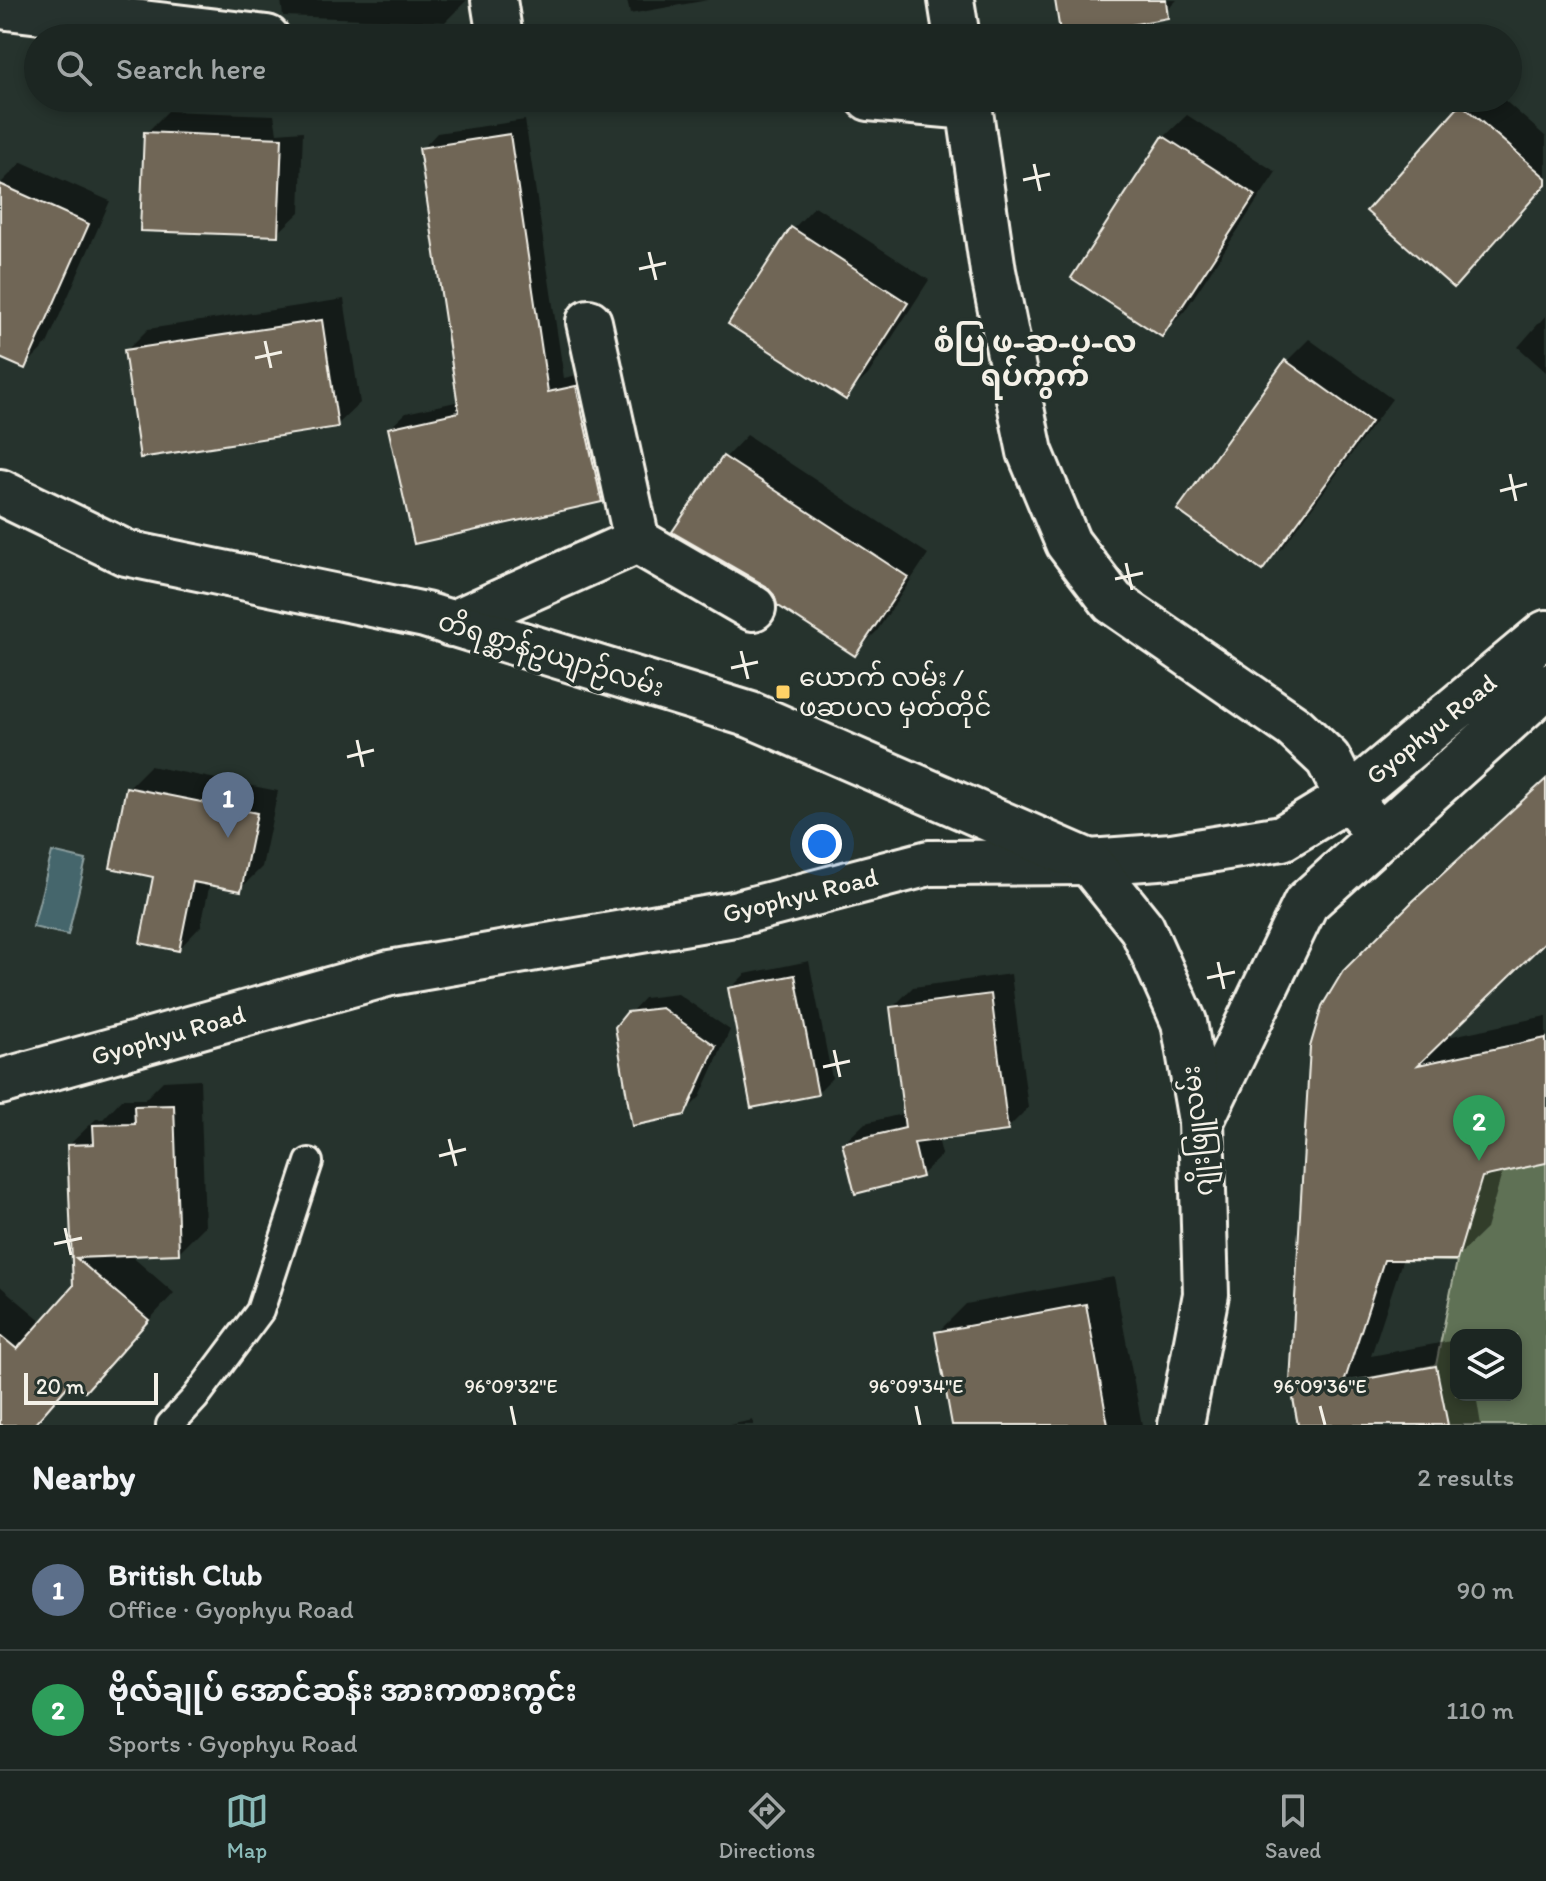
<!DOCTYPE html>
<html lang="en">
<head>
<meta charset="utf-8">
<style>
  body { margin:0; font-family:Itim,"Noto Sans Myanmar",sans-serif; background:#252e2a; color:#f1f3f6 }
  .controls { position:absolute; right:24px; bottom:24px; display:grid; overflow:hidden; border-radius:16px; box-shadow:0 4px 12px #0003 }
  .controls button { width:72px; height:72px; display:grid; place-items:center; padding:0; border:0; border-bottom:2px solid #3a4340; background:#1c2622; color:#f1f3f6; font:40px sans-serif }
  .scale { position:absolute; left:24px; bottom:20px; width:134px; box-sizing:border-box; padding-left:8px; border:4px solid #f4f1e8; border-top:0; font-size:22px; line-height:28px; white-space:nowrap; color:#f4f1e8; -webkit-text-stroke:6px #26332d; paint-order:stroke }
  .you { position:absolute; left:822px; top:844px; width:28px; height:28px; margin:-20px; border:6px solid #fff; border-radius:50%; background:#1a73e8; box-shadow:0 0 0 12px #1a73e833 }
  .badge { display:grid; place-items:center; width:52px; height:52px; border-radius:50%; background:#8bbbb9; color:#fff; font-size:26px; font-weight:700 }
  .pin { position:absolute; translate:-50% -66px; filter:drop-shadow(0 2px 4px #0008) }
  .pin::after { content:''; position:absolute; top:42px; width:28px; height:24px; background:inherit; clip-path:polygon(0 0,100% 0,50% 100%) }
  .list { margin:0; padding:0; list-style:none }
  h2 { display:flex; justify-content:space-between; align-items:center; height:104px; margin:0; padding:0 32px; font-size:34px }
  h2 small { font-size:26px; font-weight:400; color:#a0a5a5 }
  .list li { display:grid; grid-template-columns:52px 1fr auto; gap:24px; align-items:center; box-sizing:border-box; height:120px; padding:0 32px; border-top:2px solid #3a4340 }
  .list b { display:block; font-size:30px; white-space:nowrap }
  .list p { margin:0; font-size:26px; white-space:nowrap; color:#a0a5a5 }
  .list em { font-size:26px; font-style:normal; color:#a0a5a5 }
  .icon { flex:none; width:44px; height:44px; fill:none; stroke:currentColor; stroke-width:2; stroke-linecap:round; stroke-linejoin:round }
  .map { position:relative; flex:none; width:1546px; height:1425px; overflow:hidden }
  .search { position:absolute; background:#1c2622; box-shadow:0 4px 12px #0003; left:24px; right:24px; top:24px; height:88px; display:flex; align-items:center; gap:20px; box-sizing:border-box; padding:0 28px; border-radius:44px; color:#a0a5a5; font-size:30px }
  .sheet { height:344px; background:#1c2622 }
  nav { display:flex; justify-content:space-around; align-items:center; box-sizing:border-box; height:112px; border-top:2px solid #3a4340; background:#1c2622; font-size:22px; color:#a0a5a5 }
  nav a { display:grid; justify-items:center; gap:4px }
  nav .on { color:#8bbbb9 }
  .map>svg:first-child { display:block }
  .green { fill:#5e7154; stroke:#a9b19e; stroke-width:2; fill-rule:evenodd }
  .water { fill:#45666c; stroke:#8b9e9e; stroke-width:2 }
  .shadow { fill:#0007 }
  .building { fill:#6f6657; stroke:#f4f1e8; stroke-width:2 }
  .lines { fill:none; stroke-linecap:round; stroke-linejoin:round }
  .service-casing { stroke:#f4f1e8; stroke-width:32 }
  .minor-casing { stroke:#f4f1e8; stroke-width:50 }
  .primary-casing { stroke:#f4f1e8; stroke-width:50 }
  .service { stroke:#26332d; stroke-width:26 }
  .minor { stroke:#26332d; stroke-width:44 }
  .primary { stroke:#26332d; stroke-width:44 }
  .ticks { fill:none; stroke:#f4f1e8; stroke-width:3 }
  .poi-dot { fill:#ffd166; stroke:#26332d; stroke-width:3 }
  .labels { text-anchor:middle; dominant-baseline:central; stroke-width:7; stroke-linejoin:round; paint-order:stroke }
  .street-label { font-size:26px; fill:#f4f1e8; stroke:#26332d }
  .poi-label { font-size:26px; fill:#f4f1e8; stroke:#26332d; text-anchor:start }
  .quarter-label { font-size:30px; font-weight:bold; fill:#f4f1e8; stroke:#26332d }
  .ticks-label { font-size:20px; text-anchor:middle; fill:#f4f1e8; stroke:#26332d; stroke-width:7; stroke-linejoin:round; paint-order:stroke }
</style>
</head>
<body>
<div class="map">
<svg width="1546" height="1425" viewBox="0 0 1546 1425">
  <rect width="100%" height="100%" fill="#26332d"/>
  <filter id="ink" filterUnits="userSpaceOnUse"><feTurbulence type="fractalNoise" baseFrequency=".0125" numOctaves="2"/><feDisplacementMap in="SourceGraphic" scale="16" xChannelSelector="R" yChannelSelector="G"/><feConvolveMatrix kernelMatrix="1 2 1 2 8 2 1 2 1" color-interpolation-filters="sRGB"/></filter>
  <g filter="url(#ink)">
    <!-- green -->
    <path class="green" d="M1546,1038V1425H1298L1292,1393L1436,1365L1457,1261L1394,1260L1428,1063ZM1456,1335H1516V1395H1456Z"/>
    <!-- water -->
    <path class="water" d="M52,852L86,860L68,935L33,927Z"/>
    <!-- shadow -->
    <path class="shadow" d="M281,0H467L445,22L283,16Z
      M627,0H708L630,14Z
      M1057,0H1177L1159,18Z
      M1469,98H1502L1546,137V184L1454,285L1462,105Z
      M168,111L274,115L277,133L303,131L300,212L277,234L146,133Z
      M1187,115L1276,172L1184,312L1162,334L1164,137Z
      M525,120L564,378L591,372L616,485L601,501L390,428L406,413L460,401L422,149L437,133Z
      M22,162L110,201L47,344L25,366L0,355V184Z
      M815,206L929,280L868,375L845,397L793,229Z
      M344,299L360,403L337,425L126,351L148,329Z
      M1546,315V372L1518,347Z
      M1309,339L1392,399L1284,546L1262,568L1180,509L1287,361Z
      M747,435L928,554L877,631L855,653L725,458Z
      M150,766L278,791L262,867L240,889L210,883L201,926L179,949L128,788Z
      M1546,779V938L1443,1038L1546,1016V1161L1503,1170L1486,1229L1456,1258H1403L1371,1356L1456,1340V1395H1476L1481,1425H1300L1345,972L1444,872Z
      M809,961L832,1078L817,1093L730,989L745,974Z
      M1011,974L1028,1108L1007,1129L938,1138L942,1155L921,1175L844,1143L865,1123L906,1113L892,1008L913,987Z
      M678,994L730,1030L700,1097L684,1113L629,1014L644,998Z
      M200,1079L205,1226L179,1252L129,1254L174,1293L85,1390L74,1380L36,1425H0V1286L43,1322L75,1287L69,1145L96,1119H103L122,1099H145L163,1081Z
      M1114,1277L1142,1425H954L937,1333L966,1304Z
      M753,1420L754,1425H729Z"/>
    <!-- building -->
    <path class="building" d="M1055,0H1166L1168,18L1061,38Z
      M1461,104L1546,178V184L1454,288L1366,211Z
      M144,132L282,138L278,236L140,231Z
      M510,134L548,392L576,386L602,502L414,544L388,428L459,412L419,148Z
      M1163,136L1255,195L1162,337L1071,278Z
      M0,184L89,224L25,369L0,358Z
      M791,227L908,303L846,400L728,324Z
      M322,320L338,427L140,458L124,350Z
      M1285,360L1371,422L1262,571L1177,510Z
      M723,456L908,577L855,656L777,605L774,595L766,586L672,532Z
      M1546,779V941L1418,1065L1546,1038V1163L1482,1177L1457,1260H1384L1344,1383L1436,1366L1448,1425H1298L1290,1382L1310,1047L1322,1006L1343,971L1413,901Z
      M126,787L257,813L241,891L193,882L179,951L140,943L153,877L110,868Z
      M795,975L818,1095L751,1108L728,988Z
      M991,994L1008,1131L914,1143L922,1177L855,1194L842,1143L905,1128L890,1007Z
      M662,1008L716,1046L685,1115L632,1126L615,1027L627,1012Z
      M174,1105L179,1254L76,1258L149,1320L85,1392L72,1381L34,1425H0V1335L17,1349L73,1286L67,1145L94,1144L93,1125L135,1124L134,1106Z
      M1086,1304L1108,1425H952L935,1332Z"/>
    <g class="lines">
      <defs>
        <path id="service" d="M170,1425L195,1398L260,1311L309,1162"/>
        <path id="minor" d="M494,0L500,38
          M951,0L957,38
          M7,7L267,38
          M869,98L969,107
          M968,98L993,271L1030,452L1068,543L1113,602L1294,727L1328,759L1348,798L1380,835
          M589,322L637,541
          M451,624L637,541L753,608
          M0,1082L390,973L734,914L929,863L1089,862L1172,856L1282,838L1348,798L1546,633
          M1201,1121L1306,903L1546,686"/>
        <path id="primary" d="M0,492L126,553L425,615L751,715L1089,862L1142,928L1184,1022L1201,1121L1206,1294L1181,1425"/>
      </defs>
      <!-- service casing -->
      <use href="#service" class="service-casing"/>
      <!-- minor casing -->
      <use href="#minor" class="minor-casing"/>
      <!-- primary casing -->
      <use href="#primary" class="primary-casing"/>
      <!-- service -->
      <use href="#service" class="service"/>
      <!-- minor -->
      <use href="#minor" class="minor"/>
      <!-- primary -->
      <use href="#primary" class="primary"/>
    </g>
  </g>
  <!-- ticks -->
  <path class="ticks" d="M1034,164L1040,191M1023,180L1050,174M649,252L656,280M639,269L666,263M265,341L271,368M255,358L282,352M1510,474L1516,501M1500,491L1527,484M1126,563L1132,590M1115,579L1143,573M741,651L748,679M731,668L758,662M357,740L363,767M347,757L374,750M1218,962L1224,989M1207,978L1235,972M834,1050L840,1077M823,1067L850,1061M449,1139L456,1166M439,1156L466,1149M65,1228L71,1255M54,1244L82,1238M511,1406L515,1425M916,1406L920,1425M1320,1406L1325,1425"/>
  <!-- markers -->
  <rect class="poi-dot" x="775" y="684" width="16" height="16" rx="4"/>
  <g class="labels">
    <!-- street labels -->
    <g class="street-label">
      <text transform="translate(551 654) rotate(17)">တိရစ္ဆာန်ဥယျာဉ်လမ်း</text>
      <text transform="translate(1431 729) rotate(-39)">Gyophyu Road</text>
      <text transform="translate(800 895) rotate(-14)">Gyophyu Road</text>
      <text transform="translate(168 1035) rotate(-16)">Gyophyu Road</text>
      <text transform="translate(1197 1131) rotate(-96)">ဂျိုးဖြူလမ်း</text>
    </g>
    <!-- poi labels -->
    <g class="poi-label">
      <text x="799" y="677">ယောက် လမ်း /<tspan x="799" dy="30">ဖဆပလ မှတ်တိုင်</tspan></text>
    </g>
    <!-- quarter labels -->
    <g class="quarter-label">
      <text x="1035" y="341">စံပြ ဖ-ဆ-ပ-လ<tspan x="1035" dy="34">ရပ်ကွက်</tspan></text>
    </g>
  </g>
  <g class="ticks-label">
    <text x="511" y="1393">96°09'32"E</text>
    <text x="916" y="1393">96°09'34"E</text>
    <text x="1320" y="1393">96°09'36"E</text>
  </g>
</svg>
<div class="controls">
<button><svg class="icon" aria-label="layers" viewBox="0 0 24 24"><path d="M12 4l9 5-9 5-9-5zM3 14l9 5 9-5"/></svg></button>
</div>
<div class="scale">20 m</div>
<div class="you"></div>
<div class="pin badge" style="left:228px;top:838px;background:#5c6f8a">1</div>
<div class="pin badge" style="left:1479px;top:1161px;background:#2e9e5b">2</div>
<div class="search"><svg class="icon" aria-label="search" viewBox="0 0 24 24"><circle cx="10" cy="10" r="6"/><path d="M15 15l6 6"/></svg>Search here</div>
</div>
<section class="sheet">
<h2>Nearby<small>2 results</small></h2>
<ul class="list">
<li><span class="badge" style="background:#5c6f8a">1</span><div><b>British Club</b><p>Office · Gyophyu Road</p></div><em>90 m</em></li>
<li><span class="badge" style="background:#2e9e5b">2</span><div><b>ဗိုလ်ချုပ် အောင်ဆန်း အားကစားကွင်း</b><p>Sports · Gyophyu Road</p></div><em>110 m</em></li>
</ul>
</section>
<nav>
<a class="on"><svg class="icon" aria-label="map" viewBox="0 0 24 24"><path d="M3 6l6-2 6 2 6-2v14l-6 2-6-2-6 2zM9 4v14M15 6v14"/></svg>Map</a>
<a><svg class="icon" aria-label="directions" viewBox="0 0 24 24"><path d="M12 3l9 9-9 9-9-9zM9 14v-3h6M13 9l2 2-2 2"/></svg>Directions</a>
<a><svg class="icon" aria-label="saved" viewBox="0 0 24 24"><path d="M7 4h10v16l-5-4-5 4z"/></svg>Saved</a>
</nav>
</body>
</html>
